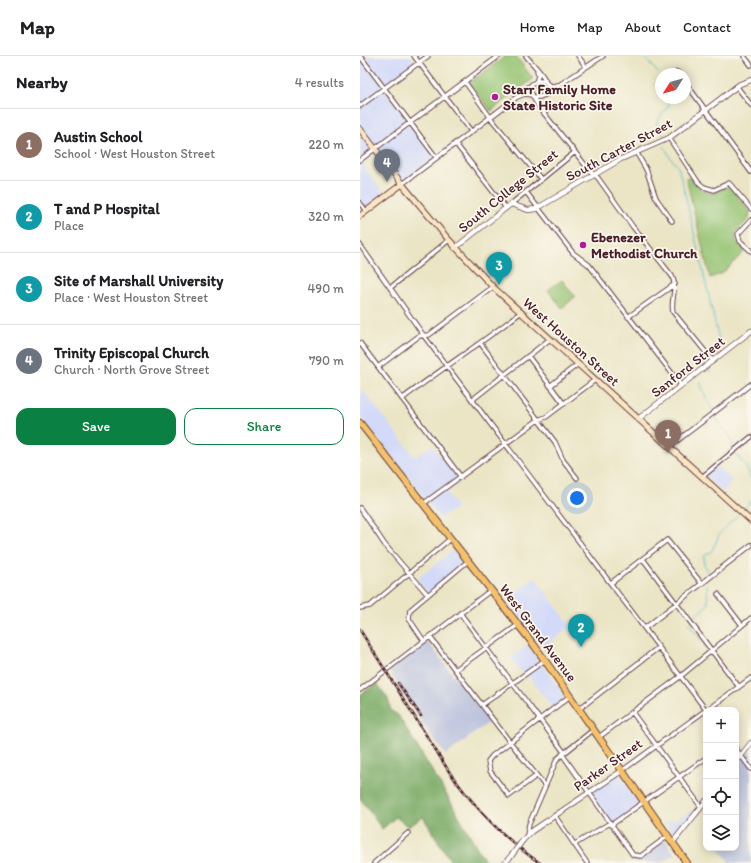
<!DOCTYPE html>
<html lang="en">
<head>
<meta charset="utf-8">
<style>
  body { margin:0; font-family:Itim,sans-serif; background:#f6f6f6; color:#202124 }
  .controls { position:absolute; right:12px; bottom:12px; display:grid; overflow:hidden; border-radius:8px; box-shadow:0 2px 10px #0003 }
  .controls button { width:36px; height:36px; display:grid; place-items:center; padding:0; border:0; border-bottom:1px solid #e0e0e0; background:#fff; color:#202124; font:20px sans-serif }
  .compass { position:absolute; left:295px; top:12px; width:36px; height:36px; border-radius:50%; background:#fff; box-shadow:0 2px 10px #0003; rotate:233deg }
  .you { position:absolute; left:217px; top:442px; width:14px; height:14px; margin:-10px; border:3px solid #fff; border-radius:50%; background:#1a73e8; box-shadow:0 0 0 6px #1a73e833 }
  .badge { display:grid; place-items:center; width:26px; height:26px; border-radius:50%; background:#0b8043; color:#fff; font-size:13px; font-weight:700 }
  .pin { position:absolute; translate:-50% -33px; filter:drop-shadow(0 1px 2px #0008) }
  .pin::after { content:''; position:absolute; top:21px; width:14px; height:12px; background:inherit; clip-path:polygon(0 0,100% 0,50% 100%) }
  .list { margin:0; padding:0; list-style:none }
  h2 { display:flex; justify-content:space-between; align-items:center; height:52px; margin:0; padding:0 16px; font-size:17px }
  h2 small { font-size:13px; font-weight:400; color:#757577 }
  .list li { display:grid; grid-template-columns:26px 1fr auto; gap:12px; align-items:center; box-sizing:border-box; height:72px; padding:0 16px; border-top:1px solid #e0e0e0 }
  .list b { display:block; font-size:15px; white-space:nowrap }
  .list p { margin:0; font-size:13px; white-space:nowrap; color:#757577 }
  .list em { font-size:13px; font-style:normal; color:#757577 }
  .actions { display:flex; gap:8px; padding:12px 16px }
  .actions a { flex:1; padding:9px 0; border:1px solid #0b8043; border-radius:12px; text-align:center; font-size:14px; color:#0b8043 }
  .actions .main { background:#0b8043; color:#fff }
  .icon { flex:none; width:22px; height:22px; fill:none; stroke:currentColor; stroke-width:2; stroke-linecap:round; stroke-linejoin:round }
  .map { position:relative; flex:none; width:391px; height:807px; overflow:hidden }
  header { display:flex; align-items:center; gap:24px; box-sizing:border-box; height:56px; padding:0 20px; background:#fff; border-bottom:1px solid #e0e0e0 }
  header strong { font-size:19px }
  nav { display:flex; gap:22px; margin-inline-start:auto; font-size:14px }
  main { display:flex }
  aside { flex:1; background:#fff }
  .map>svg:first-child { display:block }
  .built { fill:#d2d9f9 }
  .industrial { fill:#bcc3de }
  .green { fill:#95c372; stroke:#70714e }
  .forest { fill:#78a964; stroke:#616448 }
  .lines { fill:none; stroke-linecap:round; stroke-linejoin:round }
  .stream { stroke:#47b6bd; stroke-width:1 }
  .minor-casing { stroke:#623d42; stroke-width:5.5 }
  .tertiary-casing { stroke:#623d42; stroke-width:6 }
  .secondary-casing { stroke:#623d42; stroke-width:7 }
  .trunk-casing { stroke:#623d42; stroke-width:8 }
  .minor { stroke:#fff; stroke-width:3.5 }
  .tertiary { stroke:#fff; stroke-width:4.5 }
  .secondary { stroke:#fbe6c4; stroke-width:5 }
  .trunk { stroke:#f5c16b; stroke-width:6 }
  .rail-casing { stroke:#4a1f2b; stroke-width:2.5 }
  .rail { stroke:#fbf7ec; stroke-width:1; stroke-dasharray:3; stroke-linecap:butt }
  .tertiary-bridge-casing { stroke:#623d42; stroke-width:6; stroke-linecap:butt }
  .tertiary-bridge { stroke:#fff; stroke-width:4.5 }
  .poi-dot { fill:#b5179e; stroke:#fbf7ec; stroke-width:1.5 }
  .labels { text-anchor:middle; dominant-baseline:central; stroke-width:3.5; stroke-linejoin:round; paint-order:stroke }
  .poi-label { font-size:14px; font-weight:bold; fill:#4a1f2b; stroke:#fbf7ec; text-anchor:start }
  .street-label { font-size:14px; fill:#4a1f2b; stroke:#fbf7ec }
</style>
</head>
<body>
<header>
<strong>Map</strong>
<nav><a>Home</a><a>Map</a><a>About</a><a>Contact</a></nav>
</header>
<main>
<aside>
<h2>Nearby<small>4 results</small></h2>
<ul class="list">
<li><span class="badge" style="background:#8d6e63">1</span><div><b>Austin School</b><p>School · West Houston Street</p></div><em>220 m</em></li>
<li><span class="badge" style="background:#0f9aa8">2</span><div><b>T and P Hospital</b><p>Place</p></div><em>320 m</em></li>
<li><span class="badge" style="background:#0f9aa8">3</span><div><b>Site of Marshall University</b><p>Place · West Houston Street</p></div><em>490 m</em></li>
<li><span class="badge" style="background:#6b7280">4</span><div><b>Trinity Episcopal Church</b><p>Church · North Grove Street</p></div><em>790 m</em></li>
</ul>
<div class="actions"><a class="main">Save</a><a>Share</a></div>
</aside>
<div class="map">
<svg width="391" height="807" viewBox="0 0 391 807">
  <rect width="100%" height="100%" fill="#fbf7ec"/>
  <filter id="ink" filterUnits="userSpaceOnUse"><feTurbulence type="fractalNoise" baseFrequency=".025" numOctaves="2"/><feDisplacementMap in="SourceGraphic" scale="8" xChannelSelector="R" yChannelSelector="G"/><feConvolveMatrix kernelMatrix="1 2 1 2 8 2 1 2 1" color-interpolation-filters="sRGB"/></filter>
  <filter id="wash" filterUnits="userSpaceOnUse"><feTurbulence type="fractalNoise" baseFrequency=".012" numOctaves="4" result="noise"/><feDisplacementMap in="SourceGraphic" scale="16" xChannelSelector="R" yChannelSelector="G"/><feGaussianBlur stdDeviation="0.9" result="paint"/><feColorMatrix in="noise" values="0 0 0 0 0 0 0 0 0 0 0 0 0 0 0 0 0 1.4 0 .05"/><feComposite in="paint" operator="in"/></filter>
  <g filter="url(#wash)">
    <rect width="100%" height="100%" fill="#ebe5c6"/>
    <!-- built -->
    <path class="built" d="M0,0H51L56,7L23,32L75,102L43,126L19,95L2,108L25,139L0,158Z
      M1,332L55,401L72,389L100,426L86,436L97,452L80,462L0,359Z
      M354,408L372,424L363,437L343,418Z
      M93,494L104,507L68,537L57,523Z
      M175,522L211,570L182,592L146,544Z
      M168,589L207,643L193,653L168,619L165,621L151,602Z
      M260,718L281,748L252,768L231,738Z
      M336,753L315,779L313,778L305,766L314,765Z"/>
    <!-- industrial -->
    <path class="industrial" d="M67,585L129,666L86,699L70,679L29,614Z
      M391,693V807H370L359,792H376V712Z
      M305,784L315,798L302,807L272,806Z"/>
    <!-- green -->
    <path class="green" d="M146,0H156L173,23L131,55L109,27Z
      M326,122H331C336,129 344,138 354,137C360,136 364,131 369,130L390,156L389,163L375,177L376,186L386,194L363,217L350,222Z
      M202,224L215,241L202,252L188,234Z"/>
    <!-- forest -->
    <path class="forest" d="M17,627L28,643L31,655L38,659L88,741L126,807H92L63,761L48,771L36,761L22,773L0,742V639Z"/>
    <g class="lines">
      <!-- stream -->
      <path class="stream" d="M284,0L298,17
        M299,23L296,28L301,35
        M304,80L297,71V65L309,49L306,42
        M304,90L310,101L318,111L323,129L359,284L353,298
        M346,305L347,302
        M349,316L350,311
        M340,326L347,344L353,355
        M354,358L361,370L371,382L373,393
        M375,397L387,412L391,423
        M383,453L391,445
        M350,519L344,508V500L352,495L360,477L378,459
        M331,564L348,548L347,528
        M322,616L349,595L328,567
        M279,649L317,620"/>
    </g>
  </g>
  <g filter="url(#ink)">
    <g class="lines">
      <defs>
        <path id="minor" d="M0,0L76,101
          M54,0L111,75
          M166,0C174,10 191,24 187,38L180,41H173L171,36L172,28L177,25H185
          M218,0L226,11
          M384,0L391,9
          M317,16L319,18
          M105,26L133,65L181,123
          M176,26L178,20L177,14
          M325,26L391,116
          M186,27L192,30L198,29
          M377,31L391,49
          M187,37L243,0
          M172,39L165,38L157,41L172,28
          M173,41L179,51L230,115L238,122L273,171L312,220C318,232 310,244 313,256L353,305
          M0,50L68,0
          M309,82L338,126L344,131L354,134L369,127L391,153
          M95,87L146,152
          M276,96L286,113L296,142L312,165
          M0,104L139,0
          M42,128L157,41
          M166,136L213,197L229,209L321,329
          M0,147L6,155
          M151,148L215,96
          M391,164L378,178L380,185L391,195
          M0,189L64,280L346,654
          M30,232L89,184
          M268,261L315,228
          M0,287L101,421
          M121,288L195,386L203,404L217,422
          M168,300L204,348
          M18,311L59,280L69,279L133,231
          M190,330L218,308
          M42,343C81,313 122,287 160,257
          M112,344L190,283
          M309,391L391,328
          M342,421L391,381
          M63,448L178,364L186,361L235,324
          M0,452L25,489L68,539
          M283,503L379,631
          M251,527L307,484L342,528
          M358,538L382,569
          M0,552L10,550L91,482
          M100,557L204,696
          M285,572L391,489
          M70,581L150,686L185,730
          M64,585L49,563L50,554L108,505
          M95,614L158,569
          M0,634L131,534
          M122,649L185,604
          M219,653L299,591
          M347,654L391,622
          M272,656L341,751
          M239,681L321,620L391,562
          M376,693L391,713
          M202,698L273,799L281,800L308,780
          M263,714L346,654
          M176,720L149,740L130,715L128,705L132,700L210,640
          M195,760L227,807
          M251,769L346,702
          M167,779L169,768L197,703L233,674
          M215,788L250,767
          M14,807L48,777"/>
        <path id="tertiary" d="M95,192L151,148L168,154L176,153L261,103L309,82L380,28L391,24
          M278,363L391,275
          M376,706L391,687
          M163,784L172,775L263,714
          M313,786L346,745
          M145,807L152,799"/>
        <path id="secondary" d="M0,73L42,128L89,184L133,231L391,465
          M0,160L42,128"/>
        <path id="trunk" d="M0,367L174,589L327,807"/>
      </defs>
      <!-- minor casing -->
      <use href="#minor" class="minor-casing"/>
      <!-- tertiary casing -->
      <use href="#tertiary" class="tertiary-casing"/>
      <!-- secondary casing -->
      <use href="#secondary" class="secondary-casing"/>
      <!-- trunk casing -->
      <use href="#trunk" class="trunk-casing"/>
      <!-- minor -->
      <use href="#minor" class="minor"/>
      <!-- tertiary -->
      <use href="#tertiary" class="tertiary"/>
      <!-- secondary -->
      <use href="#secondary" class="secondary"/>
      <!-- trunk -->
      <use href="#trunk" class="trunk"/>
      <defs>
        <path id="rail" d="M0,574L90,717C115,752 144,783 180,807
          M38,627L61,660"/>
      </defs>
      <!-- rail casing -->
      <use href="#rail" class="rail-casing"/>
      <!-- rail -->
      <use href="#rail" class="rail"/>
      <defs>
        <path id="tertiary-bridge" d="M152,799L163,784"/>
      </defs>
      <!-- tertiary-bridge casing -->
      <use href="#tertiary-bridge" class="tertiary-bridge-casing"/>
      <!-- tertiary-bridge -->
      <use href="#tertiary-bridge" class="tertiary-bridge"/>
    </g>
  </g>
  <!-- markers -->
  <g class="poi-dot">
    <circle cx="135" cy="41" r="4"/>
    <circle cx="223" cy="189" r="4"/>
  </g>
  <g class="labels">
    <!-- poi labels -->
    <g class="poi-label">
      <text x="143" y="33">Starr Family Home<tspan x="143" dy="16">State Historic Site</tspan></text>
      <text x="231" y="181">Ebenezer<tspan x="231" dy="16">Methodist Church</tspan></text>
    </g>
    <!-- street labels -->
    <g class="street-label">
      <text transform="translate(259 94) rotate(-28)">South Carter Street</text>
      <text transform="translate(148 135) rotate(-39)">South College Street</text>
      <text transform="translate(211 286) rotate(42)">West Houston Street</text>
      <text transform="translate(328 311) rotate(-38)">Sanford Street</text>
      <text transform="translate(178 577) rotate(53)">West Grand Avenue</text>
      <text transform="translate(248 709) rotate(-35)">Parker Street</text>
    </g>
  </g>
</svg>
<div class="controls">
<button>+</button>
<button>−</button>
<button><svg class="icon" aria-label="locate" viewBox="0 0 24 24"><circle cx="12" cy="12" r="6"/><path d="M12 2v4M12 18v4M2 12h4M18 12h4"/></svg></button>
<button><svg class="icon" aria-label="layers" viewBox="0 0 24 24"><path d="M12 4l9 5-9 5-9-5zM3 14l9 5 9-5"/></svg></button>
</div>
<svg class="compass" viewBox="-18 -18 36 36"><path d="M0-13l5 13h-10z" fill="#e53935"/><path d="M0 13l5-13h-10z" fill="#757577"/></svg>
<div class="you"></div>
<div class="pin badge" style="left:308px;top:397px;background:#8d6e63">1</div>
<div class="pin badge" style="left:221px;top:591px;background:#0f9aa8">2</div>
<div class="pin badge" style="left:139px;top:229px;background:#0f9aa8">3</div>
<div class="pin badge" style="left:27px;top:126px;background:#6b7280">4</div>
</div>
</main>
</body>
</html>
